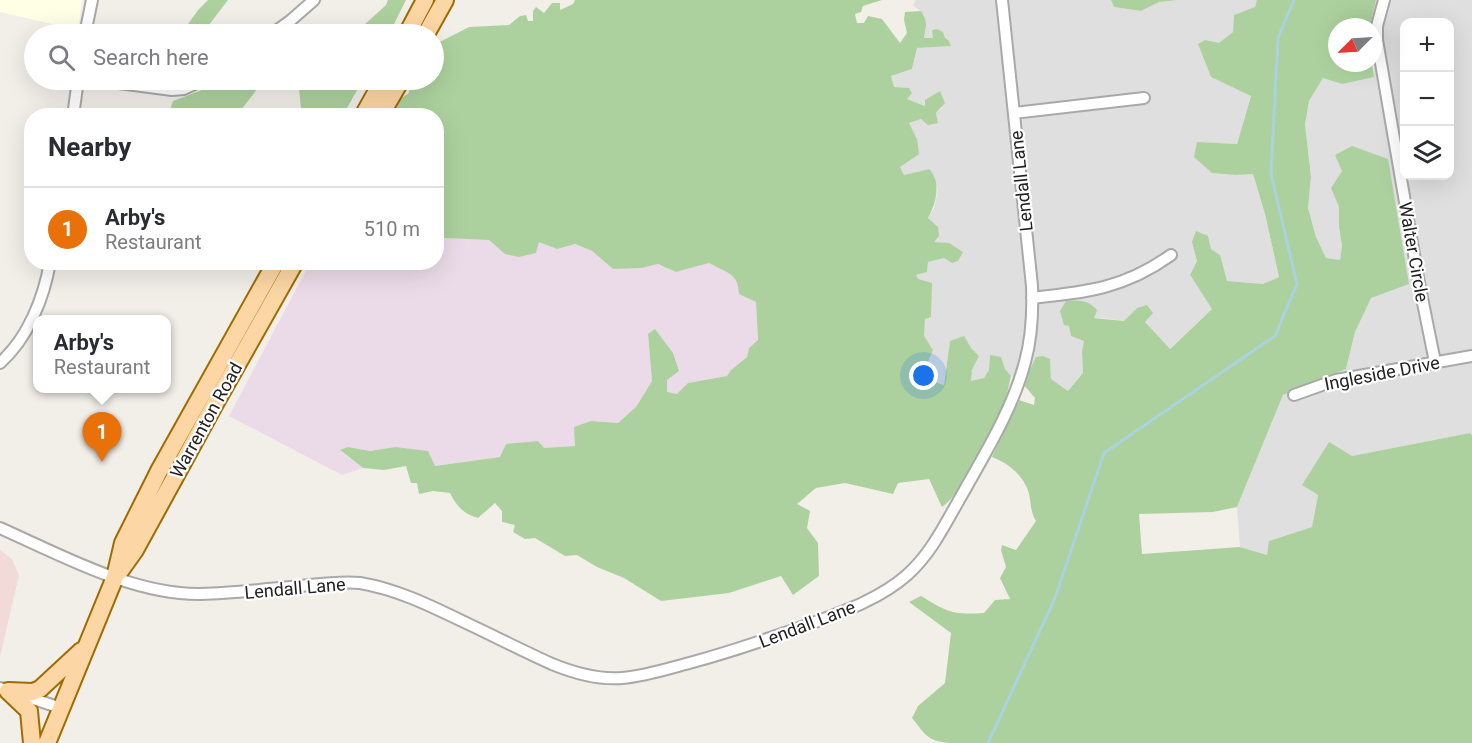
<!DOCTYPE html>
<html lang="en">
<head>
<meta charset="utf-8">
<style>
  body { margin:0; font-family:Roboto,sans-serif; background:#f7f7f7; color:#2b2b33 }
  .controls { position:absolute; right:18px; top:18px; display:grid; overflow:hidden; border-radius:12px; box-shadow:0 6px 24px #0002 }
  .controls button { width:54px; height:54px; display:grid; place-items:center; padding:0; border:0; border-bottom:2px solid #e1e1e2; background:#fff; color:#2b2b33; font:30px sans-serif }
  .compass { position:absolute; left:1328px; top:18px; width:54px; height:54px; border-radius:50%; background:#fff; box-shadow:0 6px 24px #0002; rotate:246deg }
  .you { position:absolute; left:924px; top:376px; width:21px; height:21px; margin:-15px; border:4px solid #fff; border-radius:50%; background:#1a73e8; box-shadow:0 0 0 9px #1a73e833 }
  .badge { display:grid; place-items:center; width:39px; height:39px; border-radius:50%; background:#d40000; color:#fff; font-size:20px; font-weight:700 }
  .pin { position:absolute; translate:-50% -50px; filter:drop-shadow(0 2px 3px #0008) }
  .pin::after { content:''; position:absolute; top:32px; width:21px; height:18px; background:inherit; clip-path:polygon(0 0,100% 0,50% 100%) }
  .popup { position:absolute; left:33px; top:315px; width:138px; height:78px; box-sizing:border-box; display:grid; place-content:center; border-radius:12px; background:#fff; filter:drop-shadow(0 2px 4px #0005); font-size:20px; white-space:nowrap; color:#7c7c81 }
  .popup b { font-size:22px; color:#2b2b33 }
  .popup::after { content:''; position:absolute; left:50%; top:100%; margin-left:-12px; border:12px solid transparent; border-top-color:#fff }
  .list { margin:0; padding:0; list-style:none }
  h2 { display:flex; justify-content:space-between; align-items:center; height:78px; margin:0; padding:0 24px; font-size:26px }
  h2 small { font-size:20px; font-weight:400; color:#7c7c81 }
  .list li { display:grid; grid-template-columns:39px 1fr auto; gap:18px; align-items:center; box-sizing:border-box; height:84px; padding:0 24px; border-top:2px solid #e1e1e2 }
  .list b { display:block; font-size:22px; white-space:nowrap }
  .list p { margin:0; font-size:20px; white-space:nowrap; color:#7c7c81 }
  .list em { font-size:20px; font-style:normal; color:#7c7c81 }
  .icon { flex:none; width:33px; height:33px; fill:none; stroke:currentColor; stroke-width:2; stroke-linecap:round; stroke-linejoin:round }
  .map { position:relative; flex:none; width:1472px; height:743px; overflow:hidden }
  .search { position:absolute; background:#fff; box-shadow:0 6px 24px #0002; left:24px; top:24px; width:420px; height:66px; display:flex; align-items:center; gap:15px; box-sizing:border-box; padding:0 21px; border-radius:33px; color:#7c7c81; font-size:22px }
  .panel { position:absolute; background:#fff; box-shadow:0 6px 24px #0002; left:24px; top:108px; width:420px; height:162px; border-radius:24px }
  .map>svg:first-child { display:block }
  .residential { fill:#e0dfdf; fill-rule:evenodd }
  .commercial { fill:#f2dad9 }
  .industrial { fill:#ebdbe8 }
  .education { fill:#ffffe5 }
  .forest { fill:#add19e }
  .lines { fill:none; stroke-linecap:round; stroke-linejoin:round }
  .stream { stroke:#aad3df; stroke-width:3 }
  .minor-casing { stroke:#a9a9a9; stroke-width:14 }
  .primary-casing { stroke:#a06b00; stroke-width:20 }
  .minor { stroke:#fff; stroke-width:10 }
  .primary { stroke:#fcd6a4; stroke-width:16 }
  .labels { text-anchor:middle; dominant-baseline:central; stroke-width:4.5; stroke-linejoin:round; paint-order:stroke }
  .street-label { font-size:18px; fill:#222; stroke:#fff }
</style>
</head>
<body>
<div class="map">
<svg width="1472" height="743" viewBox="0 0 1472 743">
  <rect width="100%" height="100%" fill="#f2efe9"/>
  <!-- residential -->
  <path class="residential" d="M916,0H1111L1114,7L1141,11L1158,2L1180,0H1257L1255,7L1233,32L1219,44L1205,40L1211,77L1251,95L1237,144L1197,142L1236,175L1253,174L1265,214L1279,277L1263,284L1226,281L1220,255L1192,242L1197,261L1190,275L1212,309L1169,349L1145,322L1137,308L1125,321L1104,318H1093L1069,326L1085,340L1082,352L1083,373L1068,391L1051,379L1050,360L1023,384L1011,376L990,355L989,370L984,378L971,382L972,370L979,356L971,348L950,341L944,385L932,381L928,362L933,350L923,336L925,319L916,275L927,272L928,262L944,258L951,262L934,242L928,218L934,208L938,189L929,169L904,175L900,167L917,139L908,123L936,113L943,107L926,106L907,99L893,87L891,76L912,69L917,48L950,46L934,38H924L926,28L925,15L913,5Z
    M1376,0H1472V435L1470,433L1352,456L1318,495L1312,527L1270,541L1267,555L1240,547L1237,507L1283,395L1346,369L1355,332L1371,297L1342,171L1331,188L1339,207V227L1342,247L1340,260L1326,258L1316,237L1308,208L1311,177L1305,124L1309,101L1323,77L1374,76L1373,27H1370ZM1404,22H1450V176H1404Z"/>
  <!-- commercial -->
  <path class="commercial" d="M0,550L12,559L19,575L0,657Z"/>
  <!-- industrial -->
  <path class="industrial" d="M437,231L444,238L489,240L505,254L539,241L557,249L574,244L592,251L613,269L642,268L658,264L676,272L709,263L734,276L739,281V294L756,302L758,341L749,348L747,357L731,370L727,376L688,383L678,394L667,393V380L648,335L652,381L636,407L618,423L591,421L575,446L544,448L500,457L434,466L395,447L370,451L348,447L340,451L363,468L342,475L229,416L310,263L436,262Z"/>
  <!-- education -->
  <path class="education" d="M0,0H82L78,30L0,12Z"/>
  <!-- forest -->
  <path class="forest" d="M208,0H228L202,34H181L198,10Z
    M388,0H406L389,34H354L386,5Z
    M575,0H882L863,6L861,12L855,14L857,23H864L868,16L882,19L900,43L907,33L904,20L905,12L921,11C928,19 926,28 924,38H933L932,30L937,29L943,32L945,38L949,41L951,46L917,48L912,69L891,76L894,87L909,88L912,93L907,99L925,106V100L940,91L945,103L936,113L938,123L928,125L921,119L909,123L917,139L919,154L900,167L904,175L929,169C942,182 936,203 928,218L938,227L939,236L934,242L949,243L963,252L958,261L952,263L944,258L928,262L927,272L916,275L918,279L932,283L931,317L925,319L924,336L933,350L928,362L932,381L944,385L950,341L964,336L971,348L979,356L972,370L971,381L984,378L989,370L990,355L1001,357L1005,369L1011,376C1009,384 1008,392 1005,399C998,422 961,496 942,507L929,479L898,483L893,494L845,483L816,488L797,504L810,511L807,528L818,543L819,576L793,595L781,576L729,593L661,601L624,578L597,567L577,555L565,556L535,538L525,539L513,532L515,525L502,522V511L495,503L478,518C464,514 457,507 450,493L433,491L419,494L417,483H411L406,466L384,470L363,468L340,450L348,447L370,451L395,447L428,451L435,466L500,457L506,444L538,441L544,448L575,446L574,427L591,421L618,423L636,407L652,381L648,334L655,329L673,353L679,371L667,380V392L677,394L688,383L727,376L731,370L747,357L749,348L758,340L756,302L739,294C738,272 726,273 709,263L676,272L658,264L642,268L613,269L592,251L575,244L557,249L539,242L536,253L519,257L505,254L489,240L444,238L437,231L436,116L395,115L397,101L409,93L410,80H434V45L469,27L509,25L520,16L526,15L528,21H533V11L536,7L544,13L552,3H560V10L573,4Z
    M1111,0H1179L1159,2L1141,11L1114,7Z
    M1257,0H1376L1370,27H1337V63H1372L1374,77L1342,84L1323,78L1309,101L1305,124L1311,177L1308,208L1316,237L1326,258L1340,260L1342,246L1339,227V207L1331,188L1342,171L1335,155L1352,146L1388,159L1409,284L1371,298L1355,332L1346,369L1283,395L1237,507L1213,512L1139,514L1142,554L1240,547L1267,555L1269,541L1312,527L1318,495L1302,485L1329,442L1352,456L1470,433L1472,435V743H949C927,741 925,734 912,718L918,706L945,683L951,633L909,602L921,596C947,612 953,615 984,613L995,600L1010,599L1000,578L1006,567L1001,550L1002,545L1016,550L1036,521C1029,510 1032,499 1027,488C1020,472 1007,463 992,457L1019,400L1034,405L1035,398L1023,384L1036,357L1043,356L1050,359L1051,379L1068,391L1083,373L1082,352L1084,341L1071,336L1069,326L1064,325L1060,311L1066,301C1079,300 1088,300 1097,310L1094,318L1124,321L1137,308L1147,305L1153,313L1145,322L1170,349L1212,309L1190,275L1197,261L1192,242L1196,231L1208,236L1211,249L1220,255L1227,281L1263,284L1279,277L1265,214L1253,174L1236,175L1212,173L1194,157L1197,142L1237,144L1251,96L1211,77L1198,44L1205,40L1219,43L1233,32L1234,15L1255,7Z
    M220,80H262V83L241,110V115H168L173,101L202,90Z
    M302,80H363L343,115H294L301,108L299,89Z"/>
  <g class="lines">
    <!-- stream -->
    <path class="stream" d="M988,743L1055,598L1104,453L1275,336L1297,284L1271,174L1278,38L1294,0"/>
    <defs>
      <path id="minor" d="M1384,0L1377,26V40L1419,283L1435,362
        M85,34L92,0
        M272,34L290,21L314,0
        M96,80L172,90L184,89L203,80
        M1014,113L1144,98
        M73,116L78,80
        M1032,298C1088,292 1125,288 1171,255
        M0,363C28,338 44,298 50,262
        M1294,395L1336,380L1472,356
        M0,528C61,555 133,595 201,594C235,593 268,589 301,586C320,584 340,581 360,583C396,589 429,605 462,621C492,635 521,650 552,664C574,673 598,680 622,678C646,676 670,668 693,662C733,651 771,638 810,624C842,612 880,599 907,575C932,553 946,522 963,493C986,452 1013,408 1025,362C1032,337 1033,312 1032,286L1002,0
        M0,688L61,708"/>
      <path id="primary" d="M407,34L425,0
        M426,34L445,0
        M363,116L383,80
        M380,116L401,80
        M120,571L135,550L216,402L295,262
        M8,691L33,692L40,689L81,651
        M8,691L29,711L32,743
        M47,743L115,577L123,543L159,471L276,262"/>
    </defs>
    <!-- minor casing -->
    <use href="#minor" class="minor-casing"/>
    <!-- primary casing -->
    <use href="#primary" class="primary-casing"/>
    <!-- minor -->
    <use href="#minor" class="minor"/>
    <!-- primary -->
    <use href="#primary" class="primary"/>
  </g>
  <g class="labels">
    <!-- street labels -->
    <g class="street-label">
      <text transform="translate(1021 181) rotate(-96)">Lendall Lane</text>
      <text transform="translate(1414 252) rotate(80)">Walter Circle</text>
      <text transform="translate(1382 373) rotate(-11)">Ingleside Drive</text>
      <text transform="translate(206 420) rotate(-61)">Warrenton Road</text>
      <text transform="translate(295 588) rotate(-5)">Lendall Lane</text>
      <text transform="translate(807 624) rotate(-21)">Lendall Lane</text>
    </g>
  </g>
</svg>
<div class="controls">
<button>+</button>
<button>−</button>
<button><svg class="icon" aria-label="layers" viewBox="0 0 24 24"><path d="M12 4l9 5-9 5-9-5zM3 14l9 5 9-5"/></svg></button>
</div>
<svg class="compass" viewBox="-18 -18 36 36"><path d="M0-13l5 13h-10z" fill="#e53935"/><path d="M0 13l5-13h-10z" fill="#7c7c81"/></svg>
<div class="you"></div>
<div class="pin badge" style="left:102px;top:462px;background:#e8710a">1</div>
<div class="popup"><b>Arby's</b>Restaurant</div>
<div class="search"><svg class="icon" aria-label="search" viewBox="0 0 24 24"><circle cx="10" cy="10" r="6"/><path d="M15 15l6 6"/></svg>Search here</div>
<section class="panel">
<h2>Nearby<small></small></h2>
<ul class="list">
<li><span class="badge" style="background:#e8710a">1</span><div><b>Arby's</b><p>Restaurant</p></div><em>510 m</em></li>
</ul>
</section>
</div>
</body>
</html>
